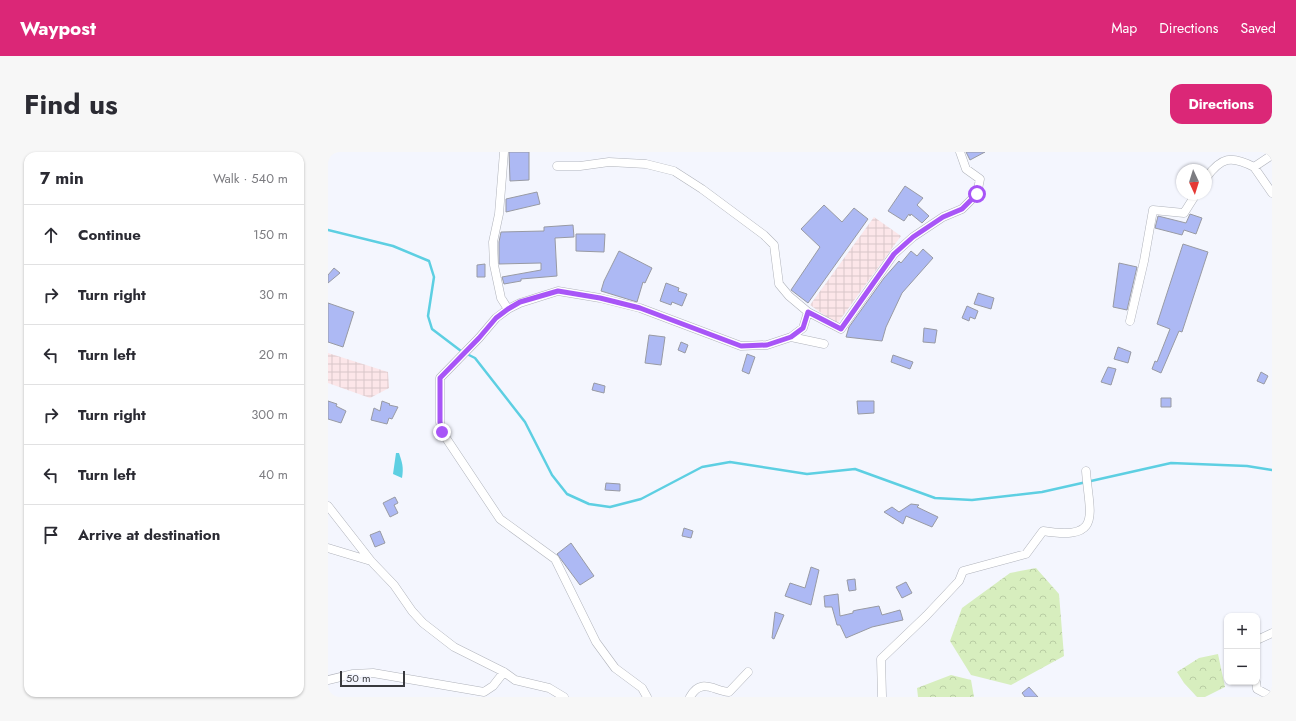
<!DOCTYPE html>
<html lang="en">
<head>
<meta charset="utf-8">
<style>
  body { margin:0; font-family:Jost,sans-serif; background:#f7f7f7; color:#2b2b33 }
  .controls { position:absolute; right:12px; bottom:12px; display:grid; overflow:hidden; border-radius:8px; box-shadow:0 1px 3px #0004 }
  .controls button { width:36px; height:36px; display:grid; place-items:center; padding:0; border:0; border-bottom:1px solid #e1e1e2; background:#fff; color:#2b2b33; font:20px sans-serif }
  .compass { position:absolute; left:848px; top:12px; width:36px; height:36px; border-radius:50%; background:#fff; box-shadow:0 1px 3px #0004; rotate:176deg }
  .scale { position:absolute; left:12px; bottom:10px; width:65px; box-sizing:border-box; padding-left:4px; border:2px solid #393a3e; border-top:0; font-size:11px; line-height:14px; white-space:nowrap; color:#393a3e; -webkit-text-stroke:3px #f4f6fe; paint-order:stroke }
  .stop { position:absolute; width:12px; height:12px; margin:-9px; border:3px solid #a855f7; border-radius:50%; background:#fff }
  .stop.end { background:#a855f7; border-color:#fff; box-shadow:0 1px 4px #0008 }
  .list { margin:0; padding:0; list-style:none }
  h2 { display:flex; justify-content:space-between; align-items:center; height:52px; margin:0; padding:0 16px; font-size:17px }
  h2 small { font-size:13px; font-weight:400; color:#7c7c81 }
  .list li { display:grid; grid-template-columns:26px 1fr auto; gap:12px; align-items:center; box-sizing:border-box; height:60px; padding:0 16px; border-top:1px solid #e1e1e2 }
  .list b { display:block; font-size:15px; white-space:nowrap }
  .list em { font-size:13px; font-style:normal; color:#7c7c81 }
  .icon { flex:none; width:22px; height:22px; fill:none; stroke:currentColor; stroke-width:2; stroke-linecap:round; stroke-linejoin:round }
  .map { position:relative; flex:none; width:944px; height:545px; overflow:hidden; border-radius:12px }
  header { display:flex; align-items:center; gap:24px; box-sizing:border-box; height:56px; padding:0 20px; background:#db2777; color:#fff }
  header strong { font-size:19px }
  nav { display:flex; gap:22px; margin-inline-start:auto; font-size:14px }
  .intro { display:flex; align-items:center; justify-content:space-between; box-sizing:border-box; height:96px; padding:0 24px }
  h1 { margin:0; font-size:28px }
  .button { padding:10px 18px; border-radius:12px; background:#db2777; color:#fff; font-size:14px; font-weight:700 }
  main { display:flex; gap:24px; padding:0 24px }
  aside { flex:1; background:#fff; border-radius:12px; box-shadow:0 1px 3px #0004 }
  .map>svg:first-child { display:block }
  .industrial { fill:url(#industrial-grid) }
  .forest { fill:url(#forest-crowns) }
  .water { fill:#5dcfe2 }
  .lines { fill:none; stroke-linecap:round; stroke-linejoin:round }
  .stream { stroke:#5dcfe2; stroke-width:2.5 }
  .building { fill:#adb9f4; stroke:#989aa3 }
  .minor-casing { stroke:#b0b3bb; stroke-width:9 }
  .minor { stroke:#fff; stroke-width:8 }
  .route { stroke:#a855f7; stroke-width:5 }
</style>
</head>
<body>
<header>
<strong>Waypost</strong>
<nav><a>Map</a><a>Directions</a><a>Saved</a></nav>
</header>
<div class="intro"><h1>Find us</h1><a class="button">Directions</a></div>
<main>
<aside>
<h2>7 min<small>Walk · 540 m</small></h2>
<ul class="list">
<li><svg class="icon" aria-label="ahead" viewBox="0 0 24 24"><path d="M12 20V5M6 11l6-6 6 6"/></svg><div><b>Continue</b></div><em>150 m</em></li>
<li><svg class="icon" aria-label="right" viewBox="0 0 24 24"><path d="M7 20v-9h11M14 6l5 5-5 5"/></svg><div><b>Turn right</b></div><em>30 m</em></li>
<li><svg class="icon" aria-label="left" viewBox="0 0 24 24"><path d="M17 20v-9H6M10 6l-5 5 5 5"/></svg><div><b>Turn left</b></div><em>20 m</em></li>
<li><svg class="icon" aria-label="right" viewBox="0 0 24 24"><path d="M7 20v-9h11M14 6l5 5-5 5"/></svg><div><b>Turn right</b></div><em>300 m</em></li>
<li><svg class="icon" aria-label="left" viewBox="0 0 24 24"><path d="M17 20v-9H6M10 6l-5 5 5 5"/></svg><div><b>Turn left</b></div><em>40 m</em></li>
<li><svg class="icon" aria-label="arrive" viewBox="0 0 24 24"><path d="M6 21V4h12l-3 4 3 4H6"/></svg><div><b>Arrive at destination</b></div></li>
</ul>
</aside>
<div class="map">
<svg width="944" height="545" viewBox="0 0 944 545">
  <defs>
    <pattern id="industrial-grid" width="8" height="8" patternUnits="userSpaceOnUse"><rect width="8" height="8" fill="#fce6e9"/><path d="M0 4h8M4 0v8" fill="none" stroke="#d9c6c9"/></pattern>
    <pattern id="forest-crowns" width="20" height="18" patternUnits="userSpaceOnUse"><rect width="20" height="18" fill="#d7eebe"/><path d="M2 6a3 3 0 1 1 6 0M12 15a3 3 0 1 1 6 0" fill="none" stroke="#b9cda4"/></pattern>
  </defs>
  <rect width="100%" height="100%" fill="#f4f6fe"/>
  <!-- industrial -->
  <path class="industrial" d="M546,65L573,84L509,172L482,153Z
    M0,201L60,220L61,236L42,246L0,231Z"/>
  <!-- forest -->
  <path class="forest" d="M708,416L731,442L736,504L683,533L643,523L622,489L634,456L682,421Z
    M890,502L897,535L877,545H869L856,531L849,520L871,506Z
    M623,523L643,528L646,545H590L589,536Z"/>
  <!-- water -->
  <path class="water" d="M68,301H71C74,310 76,315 74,326L65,322Z"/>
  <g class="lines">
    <!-- stream -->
    <path class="stream" d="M0,78L65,94L101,109L106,125L100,164L104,177L133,199L147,206L197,270L224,323L239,342L261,352L282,355L313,347L374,315L402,310L479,322L527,317L607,346L644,348L714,340L843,311L919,314L944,318"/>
  </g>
  <!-- building -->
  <path class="building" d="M181,0H201V28L182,29Z
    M638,0H657L642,8Z
    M577,34L595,46L589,53L601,64L594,71L583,62L582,64L581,62L576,69L560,59Z
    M209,40L212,52L178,60V47Z
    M496,53L514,70L526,56L540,67L480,151L463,138L492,95L473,77Z
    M862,62L874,66L868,82L856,78L854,83L827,76L830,64L858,71Z
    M245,73L246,85L227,86L229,124L193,127V129L176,132L174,125L213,118V111L171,112V90L173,80L216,79V75Z
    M248,82H277L276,100L248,99Z
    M855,92L880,100L854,180L851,179L833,221L824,217L827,209L829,210L842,177L829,172Z
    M595,97L605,106L574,141L558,175L554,189L518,185L521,175L556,126L571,109L573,111L583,99L589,104Z
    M291,99L324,116L317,131L315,130L309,150L273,139L276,129Z
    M791,111L809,115L799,158L785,155Z
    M157,112V125H149V113Z
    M6,116L12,121L0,131V123Z
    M338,131L351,136L350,139L359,142L354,154L344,150L343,153L332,149Z
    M650,141L666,146L663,157L646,152Z
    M0,151L26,160L15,195L0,190Z
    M639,154L650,159L647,167L642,165L641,169L634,166Z
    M596,176L609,178L607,191L595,190Z
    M321,183L337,185L333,213L317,211Z
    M353,190L360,193L357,201L350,198Z
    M790,195L803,200L800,211L786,207Z
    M419,202L427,205L421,222L414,219Z
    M565,203L585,210L582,217L563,210Z
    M780,215L788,217L783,233L773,230Z
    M933,220L940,224L936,232L929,229Z
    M266,231L277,234L276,241L264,238Z
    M833,246H843V255H833Z
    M0,249L9,252L8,254L18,259L13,271L0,267Z
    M54,249L62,252L61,253L70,255L64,267L61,266L59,272L43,268L46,256L52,259Z
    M529,249H546V261L530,262Z
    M278,331L292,332V339L277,338Z
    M67,345L70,351L66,353L70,361L62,365L55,351Z
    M583,352L591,353L589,355L610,365L604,375L578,364L575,372L556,360L564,355L571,360Z
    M356,376L365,379L363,386L354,384Z
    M52,379L57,391L47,395L42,383Z
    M243,391L266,424L252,433L229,402Z
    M483,415L491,418L483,453L457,444L462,431L477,436Z
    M527,427L528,438L521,439L519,428Z
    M578,430L584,441L574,446L568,435Z
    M510,442L512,464L525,461V459L529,458L551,454L554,463L572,458L575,468L544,475L518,486L512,473H509L504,455H497L496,444Z
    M447,460L456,463L446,487L444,486Z
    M701,535L710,545H697L694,541Z"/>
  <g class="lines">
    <defs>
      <path id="minor" d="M176,0L171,62L165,90L166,113L173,146L180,157L168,166L151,186L112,226V270L114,280L172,367L227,407L268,490L287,516L314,536L319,545
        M229,14H252L281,10L318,12L346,19L374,37L436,83L446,93L451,132L461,144L480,160
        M926,15L944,41
        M878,26C893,5 903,3 926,15L944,3
        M180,157L192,151L230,139L272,146L312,156L413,194L439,193L463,185L496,192
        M802,169L816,109L825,58L856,61L868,42
        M463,185L475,176L480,160L513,177L566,102L585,85L615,65L634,57L649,42L652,27L638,17L632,0
        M0,354L43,409L66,433L84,459L95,471L126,495L176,520L187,528L221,536L236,545
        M0,396L43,409
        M929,488L944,481
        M0,528L25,522L45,521L156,540L165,534L176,520
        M928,530L929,537L944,545
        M554,544L553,507L598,464L631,429L635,419L698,402L715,379C776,389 761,362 758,319
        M362,545C373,525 386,539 401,540L420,520"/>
    </defs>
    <!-- minor casing -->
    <use href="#minor" class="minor-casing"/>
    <!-- minor -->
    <use href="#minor" class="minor"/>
  </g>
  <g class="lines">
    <!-- route -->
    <path class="route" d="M114,280L112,270V226L151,186L168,166L180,157L192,150L230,139L272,146L312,156L413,194L439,193L463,185L475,176L480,160L513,177L566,102L585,85L615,65L634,57L649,42"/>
  </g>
</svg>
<div class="controls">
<button>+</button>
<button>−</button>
</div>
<svg class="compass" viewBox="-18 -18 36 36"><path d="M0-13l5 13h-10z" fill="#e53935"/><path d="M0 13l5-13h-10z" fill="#7c7c81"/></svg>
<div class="scale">50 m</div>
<div class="stop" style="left:649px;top:42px"></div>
<div class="stop end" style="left:114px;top:280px"></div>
</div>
</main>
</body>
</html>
